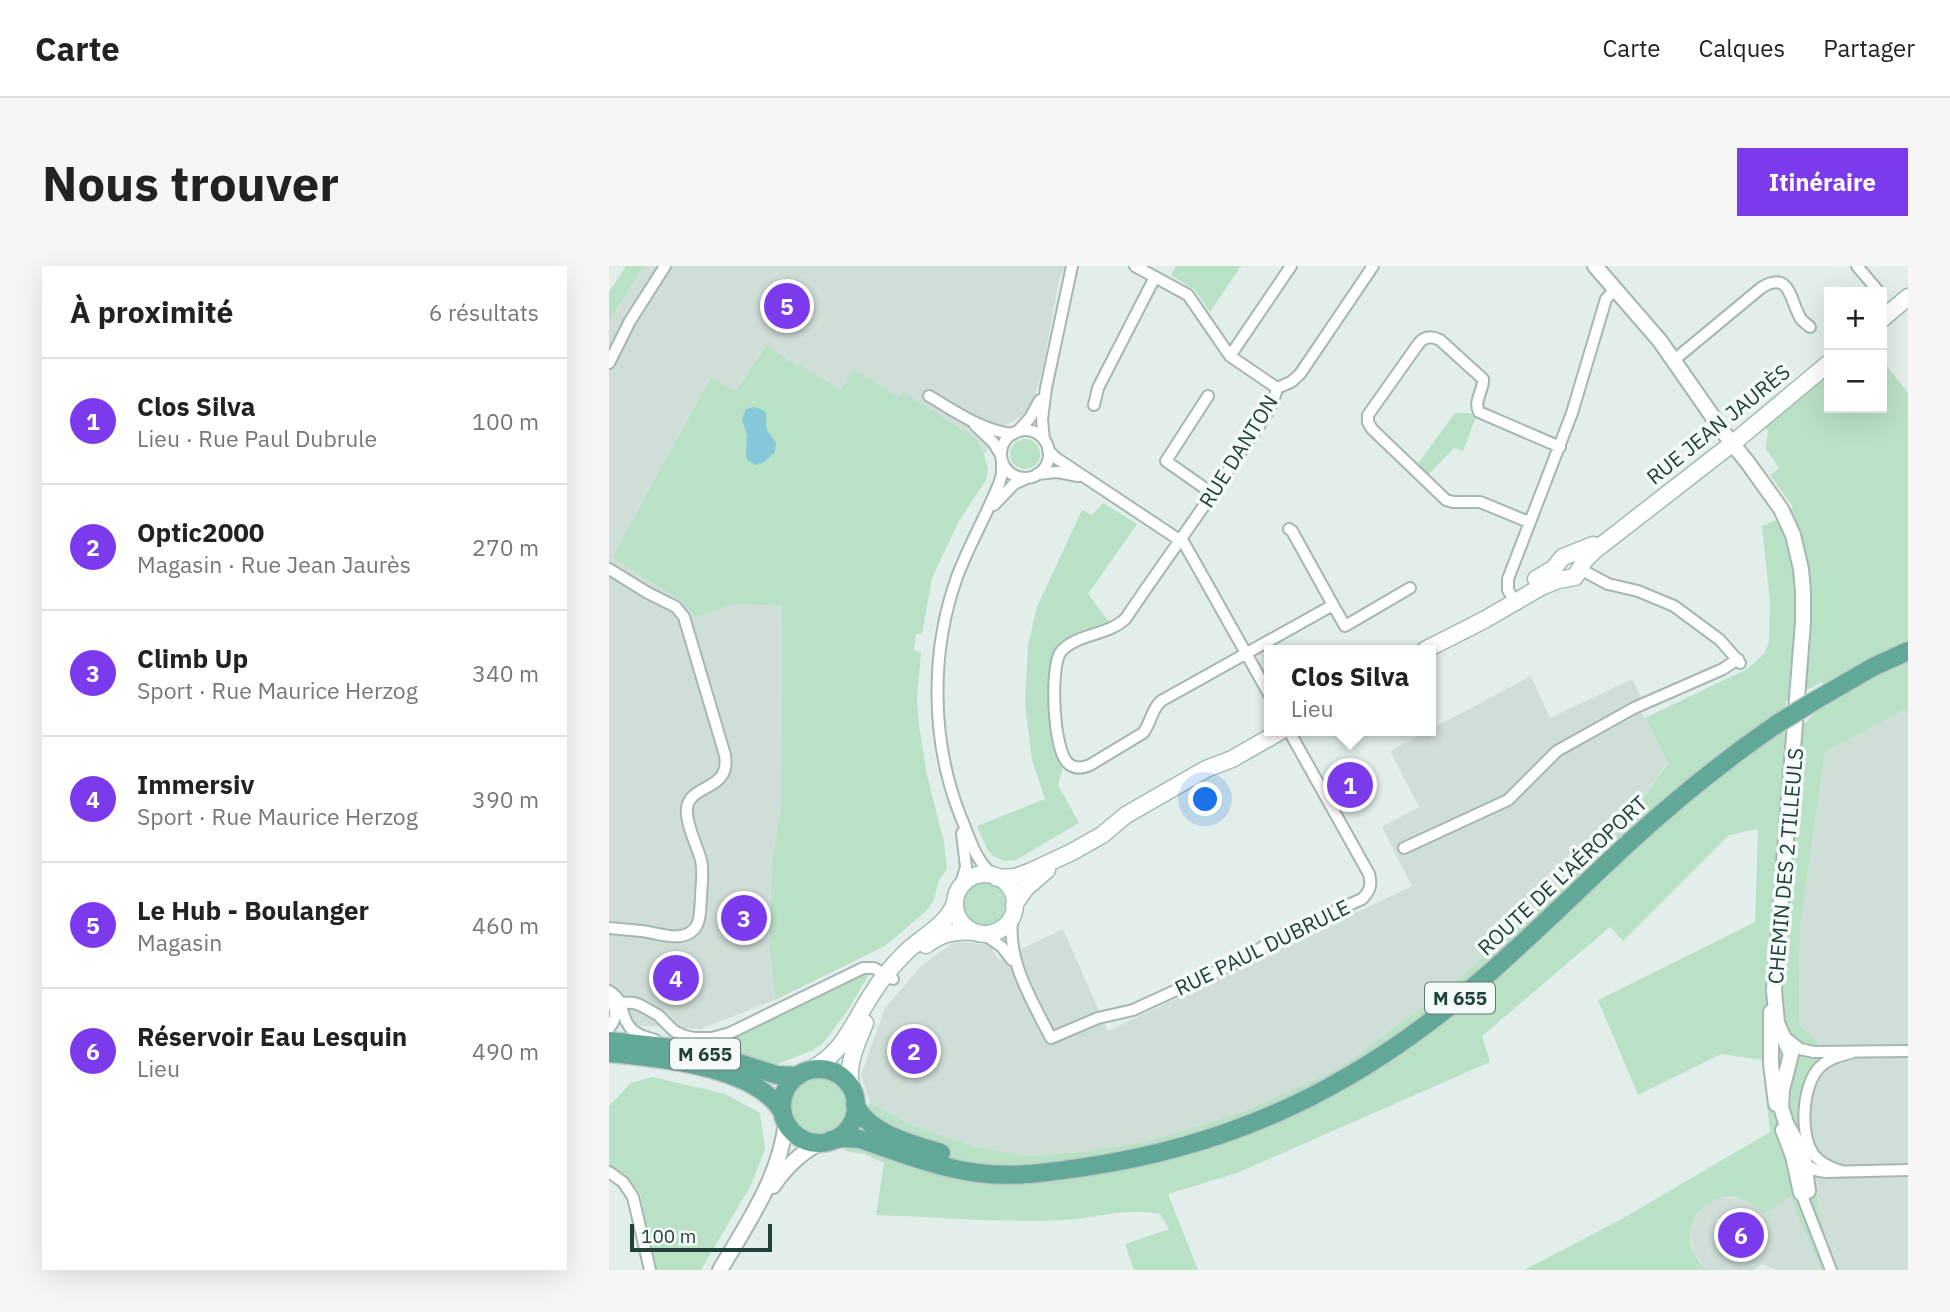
<!DOCTYPE html>
<html lang="fr">
<head>
<meta charset="utf-8">
<style>
  body { margin:0; font-family:"IBM Plex Sans",sans-serif; background:#f6f6f6; color:#222 }
  .controls { position:absolute; right:21px; top:21px; display:grid; overflow:hidden; border-radius:0px; box-shadow:0 7px 28px #0002 }
  .controls button { width:63px; height:63px; display:grid; place-items:center; padding:0; border:0; border-bottom:2px solid #e0e0e0; background:#fff; color:#222; font:35px sans-serif }
  .scale { position:absolute; left:21px; bottom:18px; width:142px; box-sizing:border-box; padding-left:7px; border:4px solid #20413a; border-top:0; font-size:19px; line-height:24px; white-space:nowrap; color:#20413a; -webkit-text-stroke:5px #f3faf7; paint-order:stroke }
  .you { position:absolute; left:597px; top:534px; width:24px; height:24px; margin:-18px; border:5px solid #fff; border-radius:50%; background:#1a73e8; box-shadow:0 0 0 10px #1a73e833 }
  .badge { display:grid; place-items:center; width:46px; height:46px; border-radius:50%; background:#7c3aed; color:#fff; font-size:23px; font-weight:700 }
  .pin { position:absolute; translate:-50% -50%; border:4px solid #fff; box-shadow:0 2px 7px #0006 }
  .popup { position:absolute; left:655px; top:379px; width:172px; height:91px; box-sizing:border-box; display:grid; place-content:center; border-radius:0px; background:#fff; filter:drop-shadow(0 2px 5px #0005); font-size:23px; white-space:nowrap; color:#767676 }
  .popup b { font-size:26px; color:#222 }
  .popup::after { content:''; position:absolute; left:50%; top:100%; margin-left:-14px; border:14px solid transparent; border-top-color:#fff }
  .list { margin:0; padding:0; list-style:none }
  h2 { display:flex; justify-content:space-between; align-items:center; height:91px; margin:0; padding:0 28px; font-size:30px }
  h2 small { font-size:23px; font-weight:400; color:#767676 }
  .list li { display:grid; grid-template-columns:46px 1fr auto; gap:21px; align-items:center; box-sizing:border-box; height:126px; padding:0 28px; border-top:2px solid #e0e0e0 }
  .list b { display:block; font-size:26px; white-space:nowrap }
  .list p { margin:0; font-size:23px; white-space:nowrap; color:#767676 }
  .list em { font-size:23px; font-style:normal; color:#767676 }
  .map { position:relative; flex:none; width:1299px; height:1004px; overflow:hidden; border-radius:0px }
  header { display:flex; align-items:center; gap:42px; box-sizing:border-box; height:98px; padding:0 35px; background:#fff; border-bottom:2px solid #e0e0e0 }
  header strong { font-size:33px }
  nav { display:flex; gap:38px; margin-inline-start:auto; font-size:24px }
  .intro { display:flex; align-items:center; justify-content:space-between; box-sizing:border-box; height:168px; padding:0 42px }
  h1 { margin:0; font-size:49px }
  .button { padding:18px 32px; border-radius:0px; background:#7c3aed; color:#fff; font-size:24px; font-weight:700 }
  main { display:flex; gap:42px; padding:0 42px }
  aside { flex:1; background:#fff; border-radius:0px; box-shadow:0 7px 28px #0002 }
  .map>svg:first-child { display:block }
  .built { fill:#d0ded8 }
  .green { fill:#b9e1c5; fill-rule:evenodd }
  .water { fill:#84c8d9 }
  .lines { fill:none; stroke-linecap:round; stroke-linejoin:round }
  .minor-casing { stroke:#a4b7b1; stroke-width:14 }
  .tertiary-casing { stroke:#a4b7b1; stroke-width:18 }
  .secondary-casing { stroke:#9fbbb2; stroke-width:19 }
  .primary-casing { stroke:#c1cac8; stroke-width:21 }
  .minor { stroke:#fff; stroke-width:10 }
  .tertiary { stroke:#fff; stroke-width:14 }
  .secondary { stroke:#fff; stroke-width:16 }
  .primary { stroke:#62a899; stroke-width:18 }
  .primary-bridge-casing { stroke:#c1cac8; stroke-width:21; stroke-linecap:butt }
  .primary-bridge { stroke:#62a899; stroke-width:18 }
  .labels { text-anchor:middle; dominant-baseline:central; stroke-width:7; stroke-linejoin:round; paint-order:stroke }
  .shield { fill:#f3faf7; stroke:#5f7873; stroke-width:2 }
  .shield-label { font-size:19px; font-weight:bold; fill:#20413a }
  .street-label { font-size:21px; fill:#20413a; stroke:#f3faf7 }
</style>
</head>
<body>
<header>
<strong>Carte</strong>
<nav><a>Carte</a><a>Calques</a><a>Partager</a></nav>
</header>
<div class="intro"><h1>Nous trouver</h1><a class="button">Itinéraire</a></div>
<main>
<aside>
<h2>À proximité<small>6 résultats</small></h2>
<ul class="list">
<li><span class="badge">1</span><div><b>Clos Silva</b><p>Lieu · Rue Paul Dubrule</p></div><em>100 m</em></li>
<li><span class="badge">2</span><div><b>Optic2000</b><p>Magasin · Rue Jean Jaurès</p></div><em>270 m</em></li>
<li><span class="badge">3</span><div><b>Climb Up</b><p>Sport · Rue Maurice Herzog</p></div><em>340 m</em></li>
<li><span class="badge">4</span><div><b>Immersiv</b><p>Sport · Rue Maurice Herzog</p></div><em>390 m</em></li>
<li><span class="badge">5</span><div><b>Le Hub - Boulanger</b><p>Magasin</p></div><em>460 m</em></li>
<li><span class="badge">6</span><div><b>Réservoir Eau Lesquin</b><p>Lieu</p></div><em>490 m</em></li>
</ul>
</aside>
<div class="map">
<svg width="1299" height="1004" viewBox="0 0 1299 1004">
  <rect width="100%" height="100%" fill="#e2eee9"/>
  <!-- built -->
  <path class="built" d="M35,0H456L450,14L433,106L426,129L415,149L391,162L375,189L370,177L293,126L290,131L233,123L156,80L127,125L102,111L3,291L75,337L85,351L127,338L173,340L172,541L163,595L160,678L166,734L91,763L0,758V55Z
    M922,410L941,452L1023,413L1034,435L1028,438L1059,496L1007,571L844,718L731,802L634,846L541,875L471,886L419,890L366,881L303,859L261,837L252,809L276,742L312,700L346,675L380,679L390,694L454,663L499,765L803,620L773,561L810,541L781,485Z
    M1299,442V1004H1229L1210,949L1207,924L1194,870L1192,841L1195,814L1212,793L1207,773L1190,760L1191,663L1216,486Z
    M1181,931L1212,1004H1167L1153,998L1145,1004H1099L1085,989L1081,971L1083,958L1090,946L1099,936L1109,932H1133L1147,939Z"/>
  <!-- green -->
  <path class="green" d="M17,0H35L0,55V26Z
    M567,0H632L601,46L586,24L562,9Z
    M157,79L188,99H191L232,123L245,104L290,131L294,126L361,169L370,177L375,189L379,203L377,214L349,257L323,312L313,368H307L305,384L312,386L308,435L310,460L318,509L335,576L338,602L330,614L324,636L316,646L276,680L166,734L160,678L163,595L172,541L173,340L127,338L85,351L75,337L3,291L102,111L127,125Z
    M1273,94L1299,127V442L1216,486L1191,663L1190,759L1207,773L1212,793L1195,814L1192,841L1194,870L1207,924L1210,949L1229,1004H1212L1181,931L1155,948C1109,899 1051,967 1099,1004H915L1011,954L1161,866L1153,794L1112,788L1029,829L989,734L1146,656L1149,563L1120,569L1014,675L1001,661L873,770L881,796L628,907L559,928L589,1004H525L516,978L560,963L551,948C519,941 487,952 455,954C393,957 330,951 267,949L275,897L255,888L236,885L261,837L303,859L366,881L419,890L471,886L541,875L634,846L731,802L844,718L1007,571L1059,497L1036,452L1138,403L1156,387L1160,374L1161,336L1153,260L1168,254L1184,241L1161,209L1170,202L1157,183L1159,165L1156,162L1220,108V142H1273ZM1213,416L1215,439L1195,458L1176,464L1177,435Z
    M846,147H861L867,151L854,185L845,182L819,209L808,199Z
    M401 188a15 15 0 1 1 30 0a15 15 0 1 1-30 0Z
    M494,237L528,258L479,328L503,360L447,387L455,498L449,519L470,557L407,594L395,595L384,590L378,583L368,560L436,533L423,494L416,438L419,380L428,341L473,244L483,249Z
    M354 638a21 21 0 1 1 42 0a21 21 0 1 1-42 0Z
    M257,704L262,705L239,744L222,767L213,778L202,785L168,798L93,776L144,761L231,719Z
    M181 839a29 29 0 1 1 58 0a29 29 0 1 1-58 0Z
    M44,811L116,828L151,847L156,883L143,917L92,1004H46L31,927L14,907L0,900V840L22,817Z"/>
  <!-- water -->
  <path class="water" d="M145,141L154,144L157,147V158L158,164L167,177L166,186L155,196L147,199L138,194L137,186L138,169L133,153L137,143Z"/>
  <g class="lines">
    <defs>
      <path id="minor" d="M526,0L579,29L621,90L668,122
        M1248,0L1270,26
        M621,90L682,0
        M1065,94L1152,22C1182,3 1181,36 1192,53C1194,56 1198,58 1201,61
        M0,97L21,55L56,0
        M668,122C663,146 644,167 631,187C594,243 554,297 517,352C500,370 464,368 451,387C441,404 444,486 460,498C466,503 474,502 481,499L534,467C542,457 542,444 552,435L724,339L736,360L801,322
        M668,122L682,116L691,108L764,0
        M320,130C346,145 373,165 404,168
        M599,130L557,195L604,228
        M485,139L489,122L546,11
        M366,159L384,176L392,189
        M392 188a24 24 0 1 1 48 0a24 24 0 1 1-48 0Z
        M408,166L421,152L431,134
        M435,174L433,153L437,122L463,0
        M439,184L447,192L575,277L660,428
        M428,208L448,206L469,210
        M385,239L405,218L418,212
        M920,256L871,236H844L837,234L763,163L759,156V149L810,77C816,70 823,70 831,74L874,113C875,124 864,135 870,146L951,181
        M680,263L683,265L724,339
        M0,303L39,327L67,341L75,351L116,489C122,526 81,517 78,542C76,556 88,580 92,594C95,607 92,620 92,632C91,641 92,651 88,659C77,679 49,667 33,665C22,664 11,663 0,662
        M971,303L999,318L1029,325L1065,340L1111,374L1131,397
        M906,336L899,324V313L963,147L997,33L1006,23
        M795,582L899,534L948,485L1025,442L1114,403L1129,393
        M388,612C366,597 361,572 351,549C322,475 321,386 348,311C360,279 377,250 390,218L393,208V194
        M351,621L357,601L353,567
        M404,647C396,692 422,733 442,772L489,752L524,744L639,691L670,670L753,633C761,625 763,619 760,608L680,465
        M375,668L393,681L403,694
        M0,725C17,736 10,747 20,760C26,769 37,771 46,774
        M0,733C8,742 8,753 0,762
        M3,736L25,737L31,739L49,749L65,765L76,770L85,772H103L121,767L254,702H265L284,713
        M1177,772L1191,783L1205,786L1299,785
        M1193,896L1206,904L1216,906L1299,904
        M1232,905C1222,902 1212,898 1205,889C1190,869 1193,818 1211,801C1220,792 1233,789 1245,786
        M0,906L14,916L24,931L41,1004
        M1192,927L1222,1004"/>
      <path id="tertiary" d="M986,0L1051,75L1115,167L1139,197L1172,243L1184,269L1192,303L1194,326V356L1165,724L1168,757L1182,788L1173,824L1172,841L1177,857L1194,888L1199,925
        M1162,746V798L1167,838
        M1174,864L1184,890L1192,927
        M164,920C176,902 193,886 212,876
        M111,1004C138,958 171,911 177,856"/>
      <path id="secondary" d="M1273,53L1299,31
        M927,313L944,303L954,291L984,279
        M816,384L875,354L932,321L949,314L966,311L976,294L985,285L1124,177L1220,97
        M346 638a30 30 0 1 1 60 0a30 30 0 1 1-60 0Z
        M388,612L406,611L420,606L463,586L493,569L517,549L597,503L623,493L672,465
        M405,639L417,622L438,604
        M317,679C333,667 347,664 366,666
        M199,805C235,787 242,760 263,728C272,713 284,699 297,686C313,671 338,659 346,637
        M243,824C236,800 247,780 256,757"/>
      <path id="primary" d="M1207,434L1264,401L1299,385
        M0,775L73,783L115,792L168,809L189,810
        M0,787C49,792 148,800 174,847
        M173 840a37 37 0 1 1 74 0a37 37 0 1 1-74 0Z
        M246,838C258,867 304,878 332,887
        M222,874L234,872L251,873C289,886 329,902 369,907C405,912 441,906 476,901C627,879 748,820 864,721C920,674 971,621 1025,572C1070,531 1117,493 1168,458"/>
    </defs>
    <!-- minor casing -->
    <use href="#minor" class="minor-casing"/>
    <!-- tertiary casing -->
    <use href="#tertiary" class="tertiary-casing"/>
    <!-- secondary casing -->
    <use href="#secondary" class="secondary-casing"/>
    <!-- primary casing -->
    <use href="#primary" class="primary-casing"/>
    <!-- minor -->
    <use href="#minor" class="minor"/>
    <!-- tertiary -->
    <use href="#tertiary" class="tertiary"/>
    <!-- secondary -->
    <use href="#secondary" class="secondary"/>
    <!-- primary -->
    <use href="#primary" class="primary"/>
    <defs>
      <path id="primary-bridge" d="M1168,458L1207,434"/>
    </defs>
    <!-- primary-bridge casing -->
    <use href="#primary-bridge" class="primary-bridge-casing"/>
    <!-- primary-bridge -->
    <use href="#primary-bridge" class="primary-bridge"/>
  </g>
  <g class="labels">
    <!-- shield labels -->
    <g class="shield">
      <rect x="816" y="716.5" width="70" height="31" rx="5"/>
      <rect x="61" y="772.5" width="70" height="31" rx="5"/>
    </g>
    <g class="shield-label">
      <text x="851" y="732">M 655</text>
      <text x="96" y="788">M 655</text>
    </g>
    <!-- street labels -->
    <g class="street-label">
      <text transform="translate(1109 158) rotate(-39)">RUE JEAN JAURÈS</text>
      <text transform="translate(629 185) rotate(-58)">RUE DANTON</text>
      <text transform="translate(1176 600) rotate(-85)">CHEMIN DES 2 TILLEULS</text>
      <text transform="translate(953 609) rotate(-43)">ROUTE DE L'AÉROPORT</text>
      <text transform="translate(653 681) rotate(-26)">RUE PAUL DUBRULE</text>
    </g>
  </g>
</svg>
<div class="controls">
<button>+</button>
<button>−</button>
</div>
<div class="scale">100 m</div>
<div class="you"></div>
<div class="pin badge" style="left:741px;top:519px">1</div>
<div class="popup"><b>Clos Silva</b>Lieu</div>
<div class="pin badge" style="left:305px;top:785px">2</div>
<div class="pin badge" style="left:135px;top:652px">3</div>
<div class="pin badge" style="left:67px;top:712px">4</div>
<div class="pin badge" style="left:178px;top:40px">5</div>
<div class="pin badge" style="left:1132px;top:969px">6</div>
</div>
</main>
</body>
</html>
